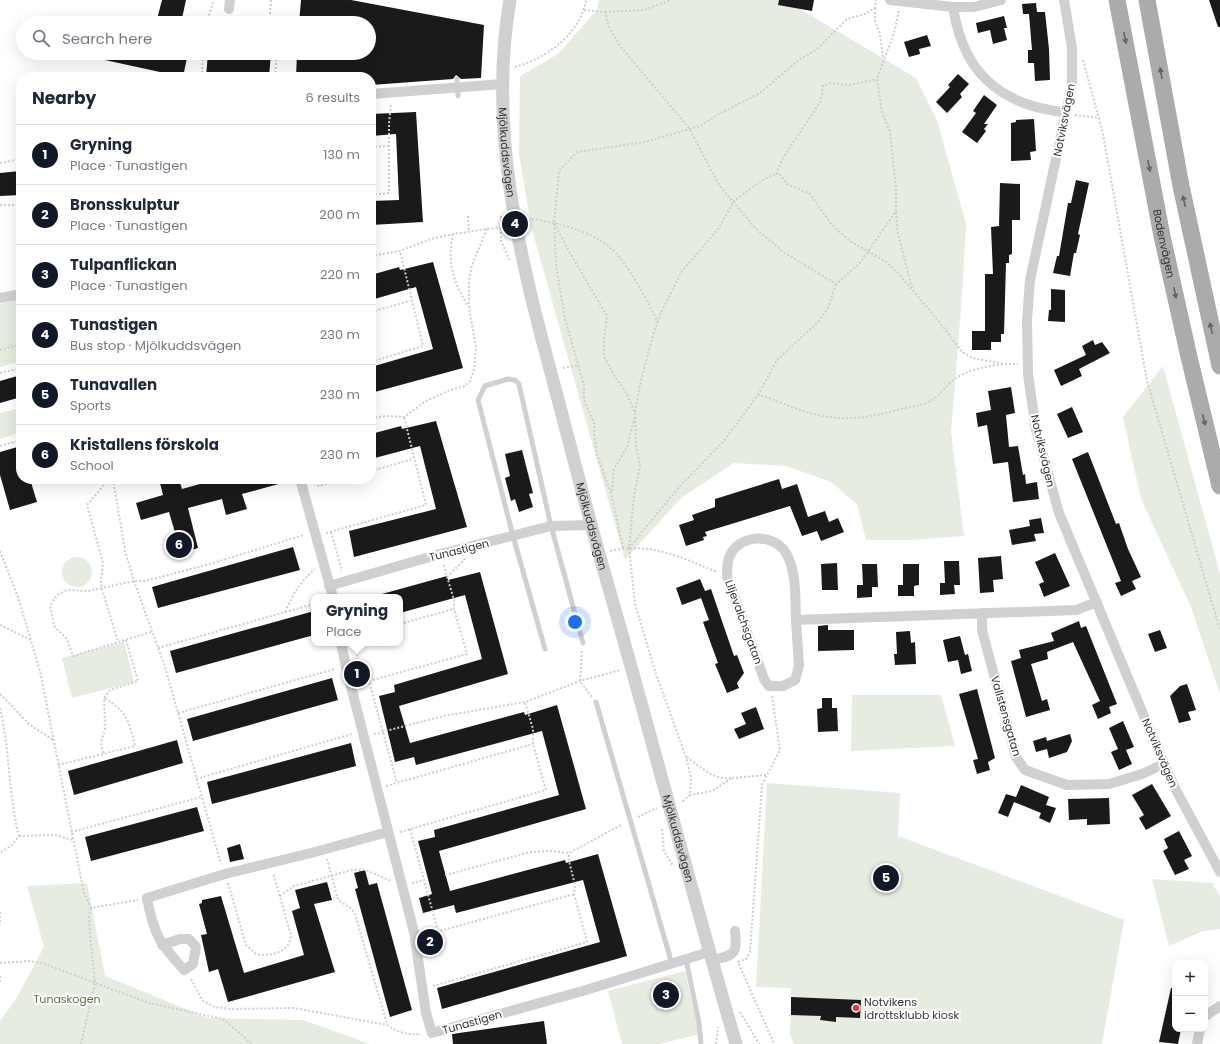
<!DOCTYPE html>
<html lang="en">
<head>
<meta charset="utf-8">
<style>
  body { margin:0; font-family:Poppins,sans-serif; background:#f6f6f7; color:#1f2937 }
  .controls { position:absolute; right:12px; bottom:12px; display:grid; overflow:hidden; border-radius:8px; box-shadow:0 4px 16px #0002 }
  .controls button { width:36px; height:36px; display:grid; place-items:center; padding:0; border:0; border-bottom:1px solid #e0e1e3; background:#fff; color:#1f2937; font:20px sans-serif }
  .you { position:absolute; left:575px; top:622px; width:14px; height:14px; margin:-10px; border:3px solid #fff; border-radius:50%; background:#1a73e8; box-shadow:0 0 0 6px #1a73e833 }
  .badge { display:grid; place-items:center; width:26px; height:26px; border-radius:50%; background:#111827; color:#fff; font-size:13px; font-weight:700 }
  .pin { position:absolute; translate:-50% -50%; border:2px solid #fff; box-shadow:0 1px 4px #0006 }
  .popup { position:absolute; left:311px; top:594px; width:92px; height:52px; box-sizing:border-box; display:grid; place-content:center; border-radius:8px; background:#fff; filter:drop-shadow(0 1px 3px #0005); font-size:13px; white-space:nowrap; color:#747a83 }
  .popup b { font-size:15px; color:#1f2937 }
  .popup::after { content:''; position:absolute; left:50%; top:100%; margin-left:-8px; border:8px solid transparent; border-top-color:#fff }
  .list { margin:0; padding:0; list-style:none }
  h2 { display:flex; justify-content:space-between; align-items:center; height:52px; margin:0; padding:0 16px; font-size:17px }
  h2 small { font-size:13px; font-weight:400; color:#747a83 }
  .list li { display:grid; grid-template-columns:26px 1fr auto; gap:12px; align-items:center; box-sizing:border-box; height:60px; padding:0 16px; border-top:1px solid #e0e1e3 }
  .list b { display:block; font-size:15px; white-space:nowrap }
  .list p { margin:0; font-size:13px; white-space:nowrap; color:#747a83 }
  .list em { font-size:13px; font-style:normal; color:#747a83 }
  .icon { flex:none; width:22px; height:22px; fill:none; stroke:currentColor; stroke-width:2; stroke-linecap:round; stroke-linejoin:round }
  .map { position:relative; flex:none; width:1220px; height:1044px; overflow:hidden }
  .search { position:absolute; background:#fff; box-shadow:0 4px 16px #0002; left:16px; top:16px; width:360px; height:44px; display:flex; align-items:center; gap:10px; box-sizing:border-box; padding:0 14px; border-radius:22px; color:#747a83; font-size:15px }
  .panel { position:absolute; background:#fff; box-shadow:0 4px 16px #0002; left:16px; top:72px; width:360px; height:412px; border-radius:16px }
  .map>svg:first-child { display:block }
  .green { fill:#e6ecdf }
  .building { fill:#1a1a1a }
  .lines { fill:none; stroke-linecap:round; stroke-linejoin:round }
  .path { stroke:#cdcdcd; stroke-width:2; stroke-dasharray:2 2; stroke-linecap:butt }
  .service { stroke:#d0d0d0; stroke-width:5 }
  .minor { stroke:#d0d0d0; stroke-width:10 }
  .tertiary { stroke:#d0d0d0; stroke-width:13 }
  .primary { stroke:#ababab; stroke-width:17 }
  .oneway { fill:#636363 }
  .poi-dot { fill:#e63946; stroke:#fff; stroke-width:1.5 }
  .labels { text-anchor:middle; dominant-baseline:central; stroke-width:4; stroke-linejoin:round; paint-order:stroke }
  .street-label { font-size:11px; fill:#333; stroke:#fff }
  .park-label { font-size:11px; fill:#56703f; stroke:#fff }
  .poi-label { font-size:11px; fill:#333; stroke:#fff; text-anchor:start }
</style>
</head>
<body>
<div class="map">
<svg width="1220" height="1044" viewBox="0 0 1220 1044">
  <rect width="100%" height="100%" fill="#fff"/>
  <!-- green -->
  <path class="green" d="M599,0H785L916,78L937,120L966,224L962,296L951,432L964,536L911,540H866L857,504L831,482L786,466L734,463L681,498L625,560L531,226L519,154L520,76L558,54L597,10Z
    M21,298V361L0,367V304Z
    M1163,366L1220,574V694L1191,607L1141,499L1123,417Z
    M21,408V432L0,439V413Z
    M62 572a15 15 0 1 1 30 0a15 15 0 1 1-30 0Z
    M124,642L134,682L72,698L62,658Z
    M852,695H941L955,746L851,751Z
    M767,783L900,793L898,836L1124,920L1102,1044H794L790,1035L791,988L756,987Z
    M1152,879L1212,883L1220,896V929L1203,931L1169,946Z
    M87,883L105,976L208,1018L303,1020L370,1044H0V1021L16,999L44,947L27,886Z
    M685,971L699,1034L660,1044H622L608,991Z"/>
  <!-- building -->
  <path class="building" d="M162,0H186L181,23H156Z
    M301,0H351L484,25L481,78L461,79L456,75L453,79L371,85V77H296L297,53H369V23H299Z
    M779,0H814L812,11L778,5Z
    M1209,0H1220V27H1218Z
    M1036,3L1037,12H1045L1049,49L1050,80L1035,81L1034,63H1028V50H1032L1029,14H1023L1022,4Z
    M1004,16L1007,28H1004L1007,40L993,44L990,30L978,33L976,23Z
    M927,35L931,46L919,49L920,54L909,57L904,42Z
    M91,53H188L183,77L91,57Z
    M208,53H271L269,77H206Z
    M958,74L969,84L960,94L962,97L947,113L936,102L950,87L948,85Z
    M984,95L997,105L984,124H988L984,129L986,131L977,143L962,132L976,113L973,111Z
    M416,112L423,222L371,225V201L399,200L396,134L371,136V114Z
    M1034,119L1036,151L1030,152L1031,160L1011,161V123L1016,122V120Z
    M20,171L21,195L0,196V173Z
    M1076,180L1089,183L1078,234L1080,235L1076,253H1074L1070,276L1053,273L1057,256H1059L1068,203H1071Z
    M1000,183L1020,184V220H1012V254L1009,255V263H1006L1004,334H1001V342H991V350H972V331H985V274H993L991,227L999,226Z
    M433,262L463,368L371,393V367L433,349L416,287L371,300V275L399,267L400,270Z
    M1051,289L1065,290V322L1048,321L1049,310H1051Z
    M1093,340L1095,345L1102,342L1110,353L1079,369L1082,376L1061,386L1054,370L1086,355L1082,346Z
    M21,375V397L0,403V381Z
    M1011,387L1015,413L1006,415L1009,447L1018,446L1023,475L1025,474L1026,484L1037,482L1039,499L1013,502L1008,462L993,464L987,425L978,427L976,413L991,410L988,391Z
    M1072,407L1083,432L1068,438L1057,414Z
    M436,421L467,527L354,557L349,531L436,509L420,446L371,459V434L401,426L402,429Z
    M21,446V479H30L37,502L10,510L0,475V452Z
    M522,450L533,493L529,494L533,507L519,512L515,499L511,501L505,478L510,476L505,454Z
    M1088,452L1116,524L1119,523L1128,549L1141,577L1132,581L1136,589L1121,596L1115,583L1121,581L1072,459Z
    M159,479H179L182,489L218,479H285L286,482L242,494L247,509L226,515L222,499L188,508L198,548L181,553L169,512L141,520L136,503L163,495Z
    M779,479L782,489L797,484L808,517L825,511L829,522L838,518L844,532L821,541L817,531L802,536L790,506L705,532L707,536L703,537L704,540L686,546L679,525L694,520L692,515L715,507V499Z
    M1041,518L1044,533L1034,534L1036,541L1012,545L1009,530L1030,526L1029,520Z
    M293,547L300,570L158,608L152,587Z
    M1055,553L1070,586L1044,597L1039,584L1044,582L1035,562Z
    M1001,556L1003,579L993,580L994,592L980,593L978,558Z
    M944,561H959L960,585H954L955,594L940,595V583H945Z
    M837,563L838,590H822L821,564Z
    M862,564H877L878,587H872V597L857,598V585H863Z
    M903,564H919V585L914,586V596H898V585H903Z
    M480,572L508,674L399,706L410,743L524,712L525,715L557,705L586,809L439,851L450,891L565,860L566,863L598,854L627,956L442,1009L437,988L600,942L583,880L456,913L454,905L423,913L419,898L432,894L418,841L435,837L434,830L559,795L542,731L416,765L414,757L395,762L379,696L395,692L394,685L482,659L465,595L400,613V597H382V594L447,576L448,580Z
    M700,579L705,591L711,589L734,656L737,655L744,673L737,683L739,688L727,693L715,664L718,663L703,622L709,620L701,598L682,605L676,588Z
    M314,611V635L176,673L170,651Z
    M1079,621L1081,628L1086,626L1117,704L1109,707L1111,713L1098,719L1092,705L1100,701L1073,642L1047,652L1048,659L1031,664L1042,701L1047,699L1050,710L1026,717L1011,661L1021,658L1019,650L1054,641L1051,633Z
    M828,625V630H854V650L818,651V626Z
    M1160,630L1167,648L1155,652L1148,634Z
    M910,631L911,643L915,642L916,664L895,665L894,654H897L896,632Z
    M960,636L965,655L968,654L972,671L961,674L958,660L948,662L943,640Z
    M332,678L338,700L193,741L187,719Z
    M1187,684L1196,710L1188,712L1191,720L1179,723L1170,696L1180,686Z
    M977,689L995,758L988,762L990,770L977,774L973,760L978,759L959,694Z
    M822,698H832V708H837L838,731L818,732L817,709L822,708Z
    M756,707L764,729L739,739L734,729L746,724L741,713Z
    M1123,721L1134,747L1126,750L1132,764L1119,770L1111,752L1118,749L1109,728Z
    M1070,734L1072,741L1067,752L1049,758L1047,749L1036,752L1033,741L1046,737L1047,741Z
    M177,740L183,763L74,795L68,771Z
    M351,743L356,766L212,804L207,782Z
    M1152,784L1171,816L1146,830L1139,818L1144,815L1132,795Z
    M1021,785L1049,797L1046,805L1056,808L1050,823L1039,818L1041,813L1014,802Z
    M1006,794L1016,797L1008,817L998,813Z
    M1109,798L1110,824L1087,825V819L1069,820L1068,799Z
    M197,807L204,831L91,861L85,837Z
    M1179,831L1192,856L1184,860L1189,869L1175,875L1163,851L1168,848L1164,839Z
    M240,844L244,859L230,862L227,848Z
    M365,870L369,885L377,883L412,1010L390,1017L355,889L358,888L354,873Z
    M327,882L332,900L314,904L335,972L228,1002L218,969L209,972L201,935L207,934L199,904L202,903V900L221,896L244,973L304,955L292,911L300,908L295,890Z
    M1171,988H1175V1029H1181L1178,1044L1159,1042Z
    M791,997L861,1000L860,1018L836,1017V1022L820,1020L821,1016L791,1015Z
    M544,1021L547,1044H453L452,1034Z"/>
  <g class="lines">
    <!-- path -->
    <path class="path" d="M271,0L270,14L274,23
      M875,8V20L880,34L883,58
      M584,10L605,12L609,27L620,46L689,128L719,185L756,229L785,253L836,284L860,263L896,211V189L890,132L882,112L877,79L894,33L899,11
      M605,12L644,10L671,0
      M206,23L214,0
      M1083,60L1103,134L1147,381L1220,630
      M515,67C547,58 580,34 586,0
      M202,77L203,53
      M275,77L277,53
      M1075,115L1100,118
      M371,147L389,146
      M0,163L21,159
      M776,174L783,158L821,101L823,86L830,83L850,85L877,79
      M371,195L389,193V124L391,103
      M0,205H21
      M896,212L898,234L912,288
      M468,216L469,231
      M501,216V241L510,261
      M528,220L533,219L554,223
      M453,234C447,262 453,282 468,306
      M371,256L400,251L431,239L453,234L501,227
      M371,312L410,301
      M658,323C647,300 632,271 615,252C599,236 575,228 554,223L570,253L607,316L604,341V356L615,377L626,392L635,413L636,446L640,466L634,495L629,548L679,487L723,442L758,395C772,398 784,405 798,409C834,422 861,420 897,410C908,407 923,406 932,400C939,396 946,386 952,381C966,370 987,366 1004,364
      M0,350L21,344
      M371,362L423,346L400,251
      M563,368L579,365
      M0,373L21,368
      M758,395L777,360L819,321L828,308L836,284
      M635,412L641,380L653,335L661,312L682,271L719,228L734,201L764,179L779,173L787,184L810,194L832,225L850,241L886,262L898,273L941,324L962,352L973,358L1004,364H1018
      M371,418L388,416L404,417L426,401L450,390L465,386L470,381L474,369L476,348L469,308V280L472,265L487,229
      M0,446L21,440
      M371,471L413,459
      M109,479L87,505L103,563L101,582L102,589L118,642
      M113,479L125,551L134,581L165,667L221,864
      M313,479L314,483L319,486L343,479
      M612,491L614,469L627,447L635,416
      M331,532L342,571
      M326,533L426,505L404,417
      M623,548L611,493L597,455L594,434L595,425L584,400V385L565,319L556,265L554,223L559,171L577,152L645,142L700,126L717,115L760,93L800,59L816,50L847,19L865,14L875,8L876,0
      M629,548L635,604L655,671L686,757L691,777L690,795L681,803
      M0,551L18,597L40,671L84,893L91,908L138,900
      M610,551C652,542 680,557 717,572
      M447,577L466,558
      M285,612C293,594 300,582 315,569
      M400,624L454,609
      M0,625L31,640
      M151,632L73,656L67,639L54,626L50,606L57,595L67,590L88,591L134,581H145L210,564L304,535
      M361,643L357,656L358,665L369,681L397,783
      M158,648L314,604
      M582,651L580,681L592,697
      M369,681L467,654L454,609V600L443,563
      M0,694L29,724L53,740
      M772,696L780,750L762,785L750,952L746,959L738,962L774,1044
      M0,708C10,750 8,794 19,836L12,845L0,853
      M178,713L335,669
      M374,734L444,716L525,702L580,681L620,670
      M103,753L101,743L105,729L104,698L110,690L138,681L126,640
      M687,757C700,767 715,781 732,778L712,791L690,795
      M58,765L135,746C129,721 127,711 104,698
      M732,778L766,775
      M196,779L352,734
      M386,786L533,744
      M638,817L657,808
      M410,829L438,931
      M662,829L664,851L673,866
      M71,832L201,797
      M400,832L546,790L533,744V729L525,702
      M19,836L55,835L73,840
      M327,859L338,900L352,909L355,914L387,1024
      M445,875L531,852L552,851L569,853L623,824
      M228,883L246,945L256,954C269,957 290,953 291,935L273,873
      M412,883L424,880
      M280,896L294,886L352,870H366L391,881
      M0,912V925
      M425,935L574,894
      M0,963L29,961L42,963L149,1003L223,1019L252,1044
      M0,976V984
      M191,979L202,1000L214,1007L231,1009L294,1008L387,1025C399,1033 407,1035 421,1034
      M433,986L587,942L574,894L575,885L569,861V853
      M740,1012L759,1044
      M81,1044L95,983L90,934L89,916L91,908
      M716,1044L718,1027"/>
    <!-- service -->
    <path class="service" d="M457,79L458,96
      M545,649L513,536L478,400L485,386L508,379L515,380L519,384L551,526L583,643
      M596,702L672,964
      M686,959L699,1023L701,1044"/>
    <!-- minor -->
    <path class="minor" d="M890,0L953,7H974L1001,0
      M1064,0L1072,48V84L1030,280L1027,321L1028,374L1036,430L1059,513L1164,764L1176,790L1220,872
      M953,7C960,50 977,83 1019,101C1033,108 1051,110 1066,113
      M229,9L230,0
      M371,94L503,84
      M0,298L21,294
      M300,479L333,597
      M329,586L440,554L551,526L591,525
      M982,613V630L1016,757L1025,770L1067,785L1109,784L1142,774L1164,764
      M796,620C795,599 797,572 786,553C773,532 737,534 729,558C727,564 727,571 727,577L764,679L769,686H783L795,680L799,666L796,620L1076,610L1097,602
      M341,643L346,667L414,932L426,1013L432,1033L586,990L709,952
      M162,945L180,939H189L196,947L193,964L184,970C159,942 154,935 147,898L225,874L311,853L388,832
      M711,961C733,954 738,957 735,931
      M1205,1016L1220,1006
      M1197,1044L1200,1029"/>
    <!-- tertiary -->
    <path class="tertiary" id="s1" d="M510,0C487,132 521,262 555,388C573,456 590,524 610,592C653,742 692,894 736,1044"/>
    <!-- primary -->
    <g class="primary">
      <path id="s2" d="M1117,0L1162,236L1189,357L1220,486"/>
      <path d="M1147,0L1181,186L1220,366"/>
    </g>
  </g>
  <!-- one-way arrows -->
  <defs><path id="oneway-solid" d="M-6-.8H1V-3.2L6.5 0L1 3.2V.8H-6Z"/></defs>
  <g class="oneway">
    <use href="#oneway-solid" transform="translate(1125 38) rotate(79)"/>
    <use href="#oneway-solid" transform="translate(1161 73) rotate(-100)"/>
    <use href="#oneway-solid" transform="translate(1149 166) rotate(79)"/>
    <use href="#oneway-solid" transform="translate(1184 201) rotate(-102)"/>
    <use href="#oneway-solid" transform="translate(1175 293) rotate(78)"/>
    <use href="#oneway-solid" transform="translate(1211 328) rotate(-103)"/>
    <use href="#oneway-solid" transform="translate(1204 420) rotate(76)"/>
  </g>
  <!-- markers -->
  <circle class="poi-dot" cx="856" cy="1008" r="4"/>
  <g class="labels">
    <!-- street labels -->
    <g class="street-label">
      <text transform="translate(1064 120) rotate(-79)">Notviksvägen</text>
      <text stroke="none"><textPath href="#s1" startOffset="153">Mjölkuddsvägen</textPath></text>
      <text stroke="none"><textPath href="#s2" startOffset="248">Bodenvägen</textPath></text>
      <text transform="translate(1043 451) rotate(77)">Notviksvägen</text>
      <text stroke="none"><textPath href="#s1" startOffset="537">Mjölkuddsvägen</textPath></text>
      <text transform="translate(459 550) rotate(-14)">Tunastigen</text>
      <text transform="translate(744 622) rotate(70)">Liljevalchsgatan</text>
      <text transform="translate(1006 716) rotate(74)">Vallstensgatan</text>
      <text transform="translate(1160 753) rotate(67)">Notviksvägen</text>
      <text stroke="none"><textPath href="#s1" startOffset="861">Mjölkuddsvägen</textPath></text>
      <text transform="translate(472 1022) rotate(-16)">Tunastigen</text>
    </g>
    <!-- park labels -->
    <g class="park-label">
      <text x="67" y="999">Tunaskogen</text>
    </g>
    <!-- poi labels -->
    <g class="poi-label">
      <text x="864" y="1002">Notvikens<tspan x="864" dy="13">idrottsklubb kiosk</tspan></text>
    </g>
  </g>
</svg>
<div class="controls">
<button>+</button>
<button>−</button>
</div>
<div class="you"></div>
<div class="pin badge" style="left:357px;top:674px">1</div>
<div class="popup"><b>Gryning</b>Place</div>
<div class="pin badge" style="left:430px;top:942px">2</div>
<div class="pin badge" style="left:666px;top:995px">3</div>
<div class="pin badge" style="left:515px;top:224px">4</div>
<div class="pin badge" style="left:886px;top:878px">5</div>
<div class="pin badge" style="left:179px;top:545px">6</div>
<div class="search"><svg class="icon" aria-label="search" viewBox="0 0 24 24"><circle cx="10" cy="10" r="6"/><path d="M15 15l6 6"/></svg>Search here</div>
<section class="panel">
<h2>Nearby<small>6 results</small></h2>
<ul class="list">
<li><span class="badge">1</span><div><b>Gryning</b><p>Place · Tunastigen</p></div><em>130 m</em></li>
<li><span class="badge">2</span><div><b>Bronsskulptur</b><p>Place · Tunastigen</p></div><em>200 m</em></li>
<li><span class="badge">3</span><div><b>Tulpanflickan</b><p>Place · Tunastigen</p></div><em>220 m</em></li>
<li><span class="badge">4</span><div><b>Tunastigen</b><p>Bus stop · Mjölkuddsvägen</p></div><em>230 m</em></li>
<li><span class="badge">5</span><div><b>Tunavallen</b><p>Sports</p></div><em>230 m</em></li>
<li><span class="badge">6</span><div><b>Kristallens förskola</b><p>School</p></div><em>230 m</em></li>
</ul>
</section>
</div>
</body>
</html>
